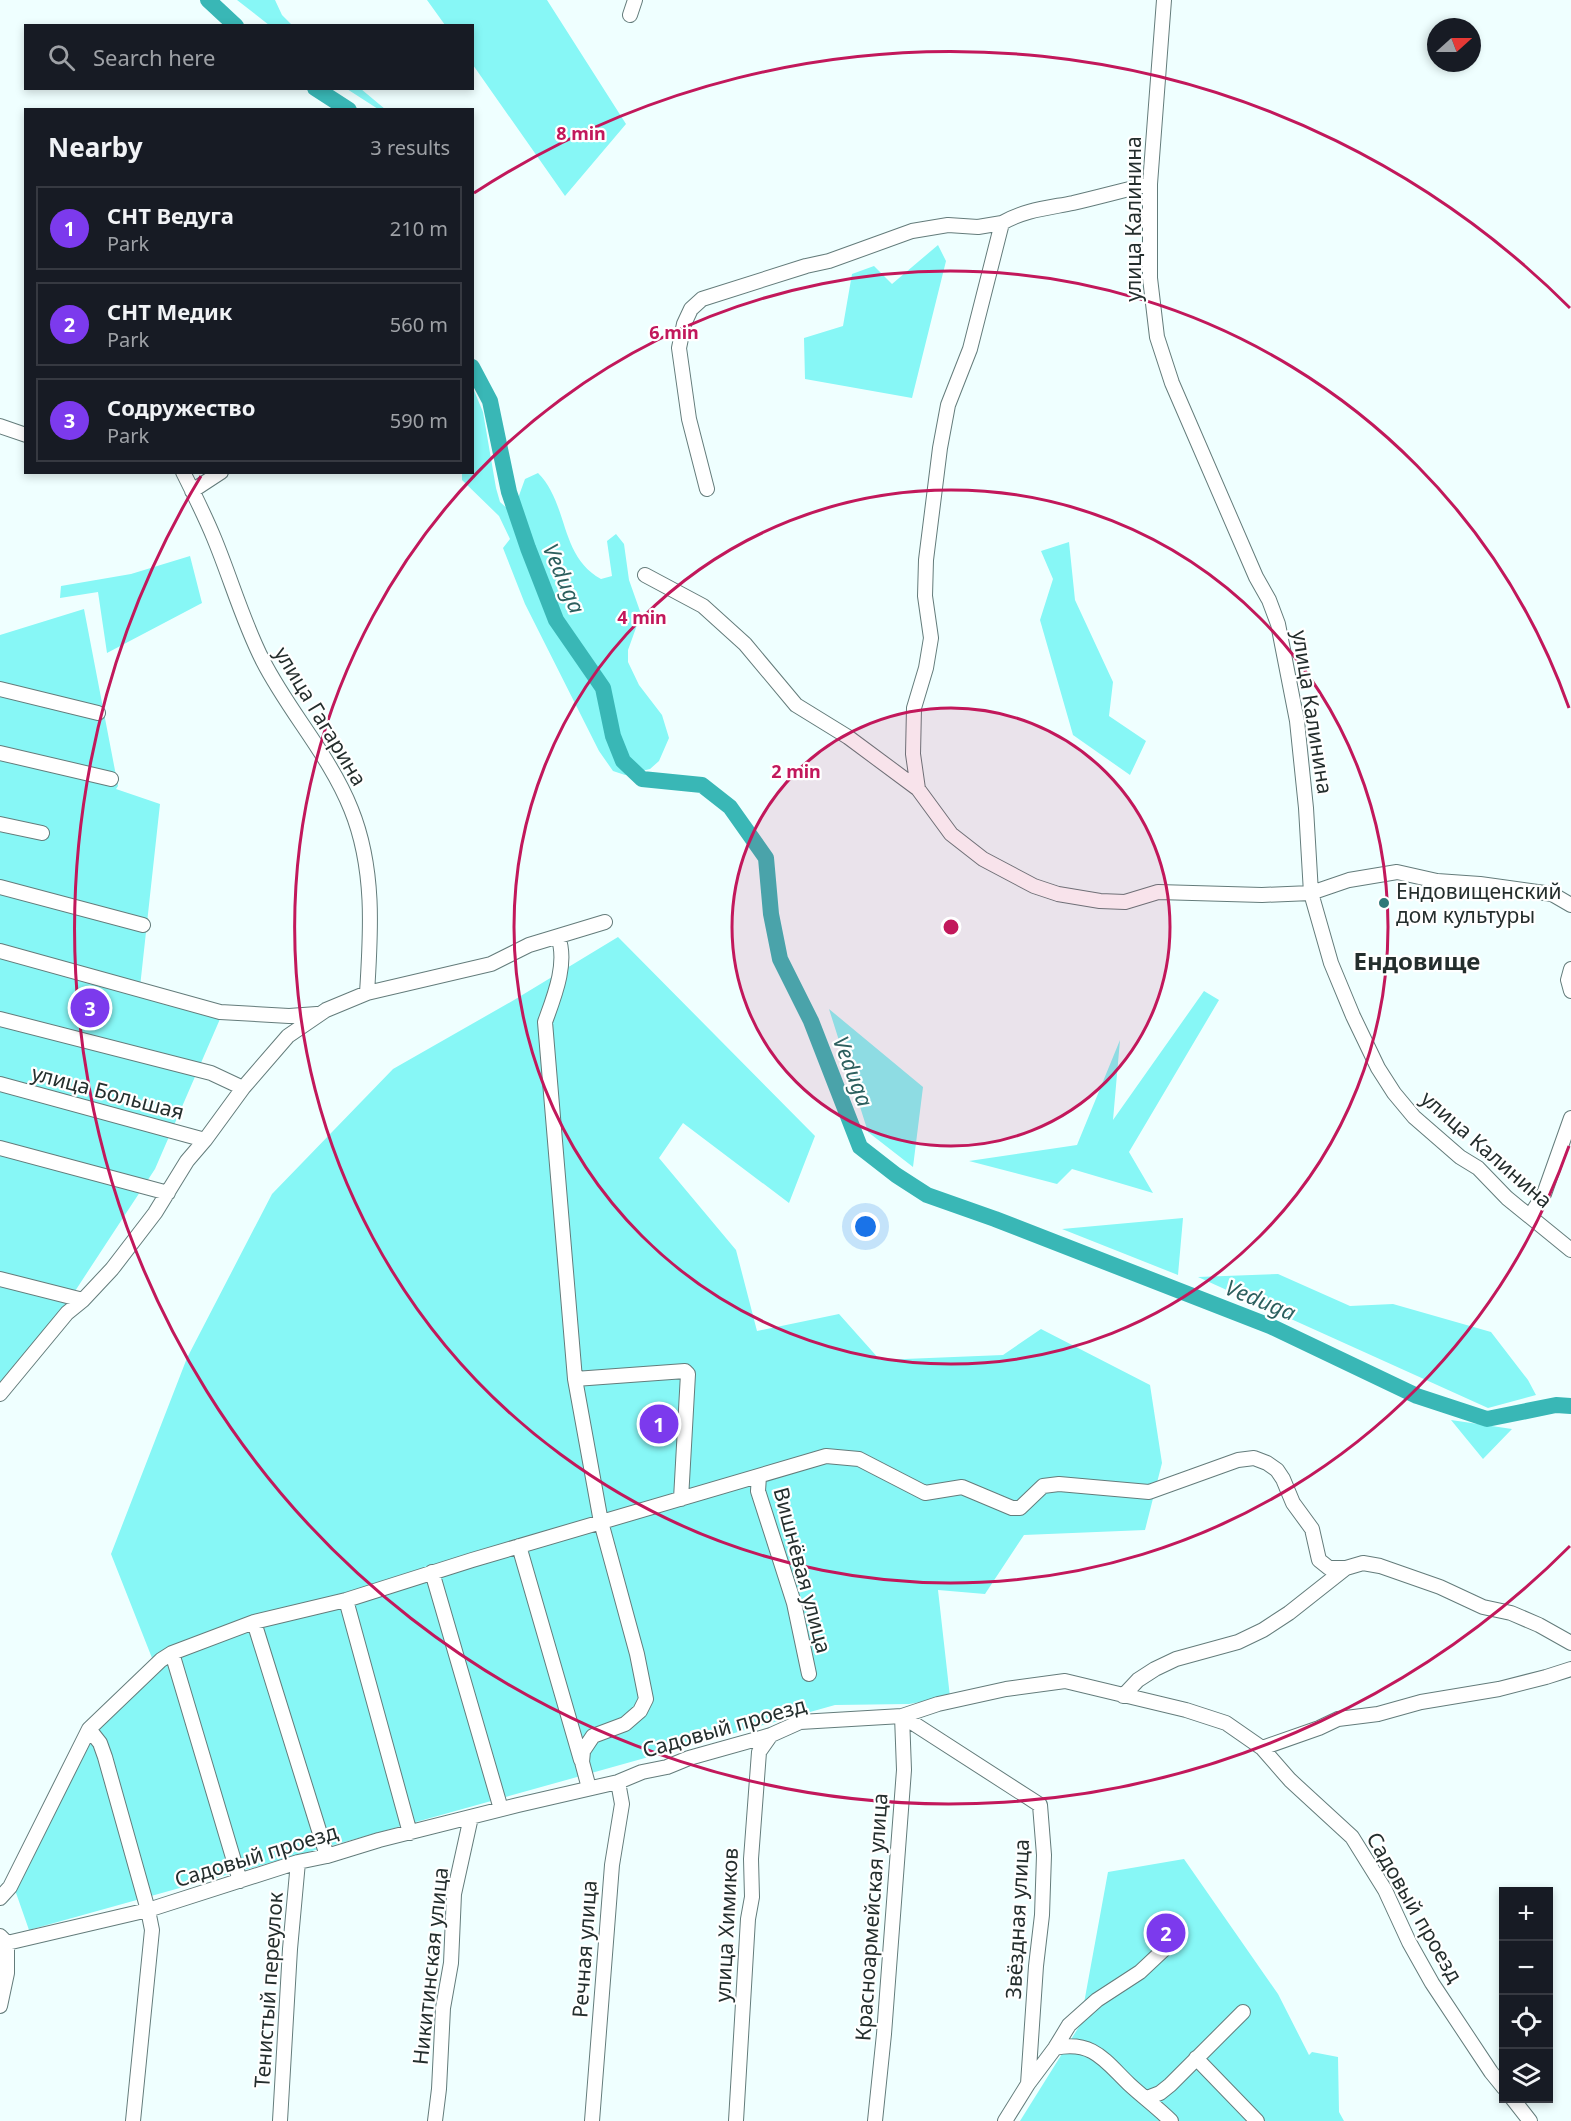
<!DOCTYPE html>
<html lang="en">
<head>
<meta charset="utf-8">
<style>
  body { margin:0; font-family:"Noto Sans",sans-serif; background:#20242c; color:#f1f3f6 }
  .controls { position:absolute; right:18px; bottom:18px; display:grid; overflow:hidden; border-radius:0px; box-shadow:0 3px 9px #0003 }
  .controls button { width:54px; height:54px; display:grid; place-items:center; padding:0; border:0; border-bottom:2px solid #363941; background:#171b24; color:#f1f3f6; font:30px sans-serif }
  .compass { position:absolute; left:1427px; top:18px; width:54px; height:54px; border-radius:50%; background:#171b24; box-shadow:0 3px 9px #0003; rotate:69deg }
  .you { position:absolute; left:866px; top:1227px; width:21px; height:21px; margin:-15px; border:4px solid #fff; border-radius:50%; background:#1a73e8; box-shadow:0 0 0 9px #1a73e833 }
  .badge { display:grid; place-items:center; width:39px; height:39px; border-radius:50%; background:#7c3aed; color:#fff; font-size:20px; font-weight:700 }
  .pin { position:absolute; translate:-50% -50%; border:3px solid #fff; box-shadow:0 2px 6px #0006 }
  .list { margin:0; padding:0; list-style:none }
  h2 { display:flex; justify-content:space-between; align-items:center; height:78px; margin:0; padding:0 24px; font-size:26px }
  h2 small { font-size:20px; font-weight:400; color:#9ea1a6 }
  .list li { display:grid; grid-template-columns:39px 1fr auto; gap:18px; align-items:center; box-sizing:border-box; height:84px; margin:0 12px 12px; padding:0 12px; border:2px solid #363941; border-radius:0px }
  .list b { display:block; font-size:22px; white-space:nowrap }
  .list p { margin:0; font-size:20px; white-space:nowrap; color:#9ea1a6 }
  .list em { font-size:20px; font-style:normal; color:#9ea1a6 }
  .icon { flex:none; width:33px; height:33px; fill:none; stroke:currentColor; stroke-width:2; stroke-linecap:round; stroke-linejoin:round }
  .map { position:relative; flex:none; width:1571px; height:2121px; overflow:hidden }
  .search { position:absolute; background:#171b24; box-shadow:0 3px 9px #0003; left:24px; top:24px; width:450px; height:66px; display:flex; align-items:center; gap:15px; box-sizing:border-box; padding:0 21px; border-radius:0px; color:#9ea1a6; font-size:22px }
  .panel { position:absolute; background:#171b24; box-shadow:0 3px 9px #0003; left:24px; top:108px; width:450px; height:366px; border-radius:0px }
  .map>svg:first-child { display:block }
  .green { fill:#87f7f6 }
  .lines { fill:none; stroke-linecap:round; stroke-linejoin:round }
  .river { stroke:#39b7b6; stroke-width:16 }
  .minor-casing { stroke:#647c7b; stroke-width:16 }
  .minor { stroke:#fff; stroke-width:14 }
  .ring { fill:none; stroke:#c2185b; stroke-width:3 }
  .poi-dot { fill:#307978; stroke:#fff; stroke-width:2 }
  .labels { text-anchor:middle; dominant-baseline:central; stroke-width:4.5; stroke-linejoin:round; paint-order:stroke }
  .street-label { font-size:21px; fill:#242e2d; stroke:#fff }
  .poi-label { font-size:21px; fill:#242e2d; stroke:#fff; text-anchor:start }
  .water-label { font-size:22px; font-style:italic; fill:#2c5f5e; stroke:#fff }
  .quarter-label { font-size:24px; font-weight:bold; fill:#242e2d; stroke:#fff }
  .centre { fill:#c2185b; stroke:#fff; stroke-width:3 }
  .ring-label { font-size:18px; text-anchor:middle; font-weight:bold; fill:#c2185b; stroke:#fff; stroke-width:4.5; stroke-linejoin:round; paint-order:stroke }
</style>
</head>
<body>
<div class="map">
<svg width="1571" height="2121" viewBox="0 0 1571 2121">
  <rect width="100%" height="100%" fill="#efffff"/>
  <!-- green -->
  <path class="green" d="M237,0H275L282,15L292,25H269Z
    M427,0H547L626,124L565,196L473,65L472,26L445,25Z
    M347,89H361L385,109H378Z
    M938,245L946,261L912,398L805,379L804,338L843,326L852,274L874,266L892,284Z
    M473,388L483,412L496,488L500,502L509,510L517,501L525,479L538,473C569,504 559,556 601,579L612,576L607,541L616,534L624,544L629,580L641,614L628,650V662L639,685L662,715L669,738L659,761L650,769L625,775L613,771L599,751L525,604L503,548L510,539L499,516L462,480V473L472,472Z
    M1069,542L1075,600L1113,682L1109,716L1146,741L1130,775L1073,735L1040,620L1053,579L1041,551Z
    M190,556L202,603L107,653L98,592L60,598L61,586L131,574Z
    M84,609L118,786L116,789L160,804L139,996L220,1019L155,1169L62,1311L0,1388V635Z
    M618,937L815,1136L789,1203L683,1123L659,1158L736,1250L757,1331L839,1314L880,1360L1003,1355L1041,1329L1150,1385L1162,1463L1145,1530L1024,1535L985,1594L938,1590L950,1697L909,1704L835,1705L29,1930L15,1890L74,1746L152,1658L111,1554L187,1358L272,1194L393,1069L514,1000Z
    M1204,991L1219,1000L1129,1152L1153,1193L1072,1169L1057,1184L969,1161L1077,1145L1120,1040L1113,1120Z
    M829,1009L923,1087L913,1167L868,1132Z
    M1183,1218L1178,1275L1062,1229Z
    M1278,1274L1350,1306L1393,1304L1491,1332L1528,1380L1536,1395L1488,1408L1198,1277Z
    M1451,1420L1512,1429L1483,1459Z
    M1184,1859L1278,1994L1309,2055L1312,2052L1338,2057L1339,2112L1344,2121H1020L1080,2025L1108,1872Z"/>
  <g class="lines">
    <!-- river -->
    <path class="river" d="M208,0L236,26
      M315,88L349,110
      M472,367L490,401L509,492L528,548L556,620L603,688L613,736L623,761L642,779L702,785L730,807L766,858L771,914L780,959L811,1021L860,1147L896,1175L927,1195L995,1219L1270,1326L1417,1396L1487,1419L1556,1405L1571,1406"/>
    <defs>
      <path id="minor" d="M1164,0L1150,184V278L1157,337L1172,383L1256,577L1269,600L1278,624L1297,721L1306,808L1311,893L1331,963L1353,1016L1378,1068L1394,1093L1414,1117L1460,1157L1478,1168L1507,1198L1571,1250
        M630,15L635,0
        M0,426L26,435
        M183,472C194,494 205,516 214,538C231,579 243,622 263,661C289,712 330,756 351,809C375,868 371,931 367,993
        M707,489L689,419L679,348L684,324L691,309L702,299L806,266L829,261L912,231L948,225L978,227L1002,223
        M192,491L221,472
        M645,575L703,606L745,644L796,705L848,737L918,789L951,834L983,859L1034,886L1058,894L1100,901L1125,902L1158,892L1262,895L1311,893L1349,880L1397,872L1437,881L1480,884L1552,894L1571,905
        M0,689L98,713
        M0,753L111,779
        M918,789L913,754L914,708L926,668L931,638L925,596L926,560L940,448L948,405L970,349L1002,223C1024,210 1048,208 1073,203C1099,197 1124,190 1150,184
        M0,824L42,833
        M0,887L143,925
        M558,937C568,963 554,997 545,1022L575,1379L685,1371L688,1374L681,1499
        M0,951L220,1012L289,1016L317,1014
        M1571,969L1568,980L1571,991
        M0,1019L211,1073L243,1088
        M0,1084L205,1140
        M0,1148L168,1193
        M1530,1216L1544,1194L1571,1118
        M0,1279L83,1300
        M575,1379L601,1522L637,1654L646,1699L640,1711L625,1724L593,1736L583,1751L582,1762L589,1788
        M0,1394L67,1313L83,1300L112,1269L155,1213L187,1161L205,1140L243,1088L288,1036L326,1010L367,993L491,964L529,945L605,922
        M759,1476L758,1491L794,1603L809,1674
        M519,1546L581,1760
        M432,1572L501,1809
        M346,1600L410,1833
        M254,1622L327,1856
        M172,1653L240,1881
        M1123,1696L1138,1680L1155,1669L1176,1659L1238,1642L1263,1630L1289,1613L1346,1568L1363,1563L1380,1566L1440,1587L1483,1607L1511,1613L1539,1625L1571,1643
        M902,1716L1040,1805L1044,1855L1042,1915L1036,1966L1028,2084L1005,2121
        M89,1729L100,1743L105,1757L148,1910L152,1930L133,2121
        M1262,1748L1319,1728L1338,1719L1378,1714L1421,1702L1499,1689L1546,1677L1571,1669
        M0,1898L10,1887L89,1729L161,1660L172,1653L254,1622L346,1600L472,1560L826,1456L859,1459L925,1493L962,1487L1012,1508H1020L1043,1486L1059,1484L1149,1492L1238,1460L1254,1458L1267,1463L1277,1470L1283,1479L1293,1503L1312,1529L1319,1560L1329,1568H1346
        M0,1936L7,1943L148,1910L298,1862L327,1856L379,1840L518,1805L618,1782L642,1772L667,1767L689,1758L771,1735L800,1722L902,1716L938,1704L1006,1689L1065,1681L1186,1710L1226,1723L1262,1748L1290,1780L1352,1837L1385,1890L1409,1942L1432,1983L1491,2072L1504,2088
        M0,2006L7,1973V1943
        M1055,2048C1093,2040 1105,2061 1129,2084C1143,2097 1158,2108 1171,2121
        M1196,2058L1257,2121
        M1028,2084L1055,2048L1069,2025L1097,2000L1140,1972L1173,1941
        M1147,2098L1160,2093L1170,2085L1243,2012
        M1512,2098L1530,2121
        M280,2121L290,1949L298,1862
        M435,2121L439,2089L443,2008L451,1963L454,1894L471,1817
        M592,2121L612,1865L622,1804L618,1782
        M736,2121L748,1919L752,1897L751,1859L759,1752L771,1735
        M875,2121L884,2034L904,1770L902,1716"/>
    </defs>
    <!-- minor casing -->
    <use href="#minor" class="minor-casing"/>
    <!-- minor -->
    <use href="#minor" class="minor"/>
  </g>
  <!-- distance rings -->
  <circle cx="951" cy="927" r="219" fill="#c2185b" fill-opacity=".12"/>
  <g class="ring">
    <circle cx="951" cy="927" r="219"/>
    <circle cx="951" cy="927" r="437"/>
    <path d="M1569 1146A656 656 0 1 1 1569 708"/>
    <path d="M1570 1546A875 875 0 0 1 201 476M474 193A875 875 0 0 1 1570 308"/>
  </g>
  <!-- markers -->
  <circle class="poi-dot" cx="1384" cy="903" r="6"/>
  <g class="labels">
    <!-- street labels -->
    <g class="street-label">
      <text transform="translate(1133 219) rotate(-90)">улица Калинина</text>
      <text transform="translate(1313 712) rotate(81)">улица Калинина</text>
      <text transform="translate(321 716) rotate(59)">улица Гагарина</text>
      <text transform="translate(108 1092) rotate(15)">улица Большая</text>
      <text transform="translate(1487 1149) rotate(41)">улица Калинина</text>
      <text transform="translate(803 1570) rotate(75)">Вишнёвая улица</text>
      <text transform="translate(724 1727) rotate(-16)">Садовый проезд</text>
      <text transform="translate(256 1855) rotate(-17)">Садовый проезд</text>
      <text transform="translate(1415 1907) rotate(60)">Садовый проезд</text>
      <text transform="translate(871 1917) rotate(-86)">Красноармейская улица</text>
      <text transform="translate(1017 1919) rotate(-87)">Звёздная улица</text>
      <text transform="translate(726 1925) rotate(-87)">улица Химиков</text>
      <text transform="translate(584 1949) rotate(-86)">Речная улица</text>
      <text transform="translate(430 1966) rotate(-84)">Никитинская улица</text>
      <text transform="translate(268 1990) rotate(-86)">Тенистый переулок</text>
    </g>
    <!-- poi labels -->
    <g class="poi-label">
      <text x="1396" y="891">Ендовищенский<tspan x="1396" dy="24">дом культуры</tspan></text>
    </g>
    <!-- water labels -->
    <g class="water-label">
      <text transform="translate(565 578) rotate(67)">Veduga</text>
      <text transform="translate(854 1071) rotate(69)">Veduga</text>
      <text transform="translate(1261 1299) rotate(22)">Veduga</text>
    </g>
    <!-- quarter labels -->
    <g class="quarter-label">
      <text x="1417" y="960">Ендовище</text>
    </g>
  </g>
  <circle cx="951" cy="927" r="9" class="centre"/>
  <g class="ring-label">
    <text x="581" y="140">8 min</text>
    <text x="674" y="339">6 min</text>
    <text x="642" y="624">4 min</text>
    <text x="796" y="778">2 min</text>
  </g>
</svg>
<div class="controls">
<button>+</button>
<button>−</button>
<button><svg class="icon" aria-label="locate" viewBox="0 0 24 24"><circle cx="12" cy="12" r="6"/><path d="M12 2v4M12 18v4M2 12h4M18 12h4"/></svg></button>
<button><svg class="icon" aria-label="layers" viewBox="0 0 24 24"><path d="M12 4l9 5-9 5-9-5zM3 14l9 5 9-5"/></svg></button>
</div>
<svg class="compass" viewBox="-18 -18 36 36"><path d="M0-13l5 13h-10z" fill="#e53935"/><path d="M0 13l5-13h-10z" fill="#9ea1a6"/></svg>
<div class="you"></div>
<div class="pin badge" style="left:659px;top:1424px">1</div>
<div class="pin badge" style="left:1166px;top:1933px">2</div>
<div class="pin badge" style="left:90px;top:1008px">3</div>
<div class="search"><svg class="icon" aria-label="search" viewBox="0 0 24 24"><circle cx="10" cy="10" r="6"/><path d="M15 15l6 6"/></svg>Search here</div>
<section class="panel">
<h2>Nearby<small>3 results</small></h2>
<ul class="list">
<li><span class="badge">1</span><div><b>СНТ Ведуга</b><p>Park</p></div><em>210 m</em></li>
<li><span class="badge">2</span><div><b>СНТ Медик</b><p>Park</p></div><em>560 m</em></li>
<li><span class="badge">3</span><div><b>Содружество</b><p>Park</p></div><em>590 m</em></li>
</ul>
</section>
</div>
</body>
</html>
